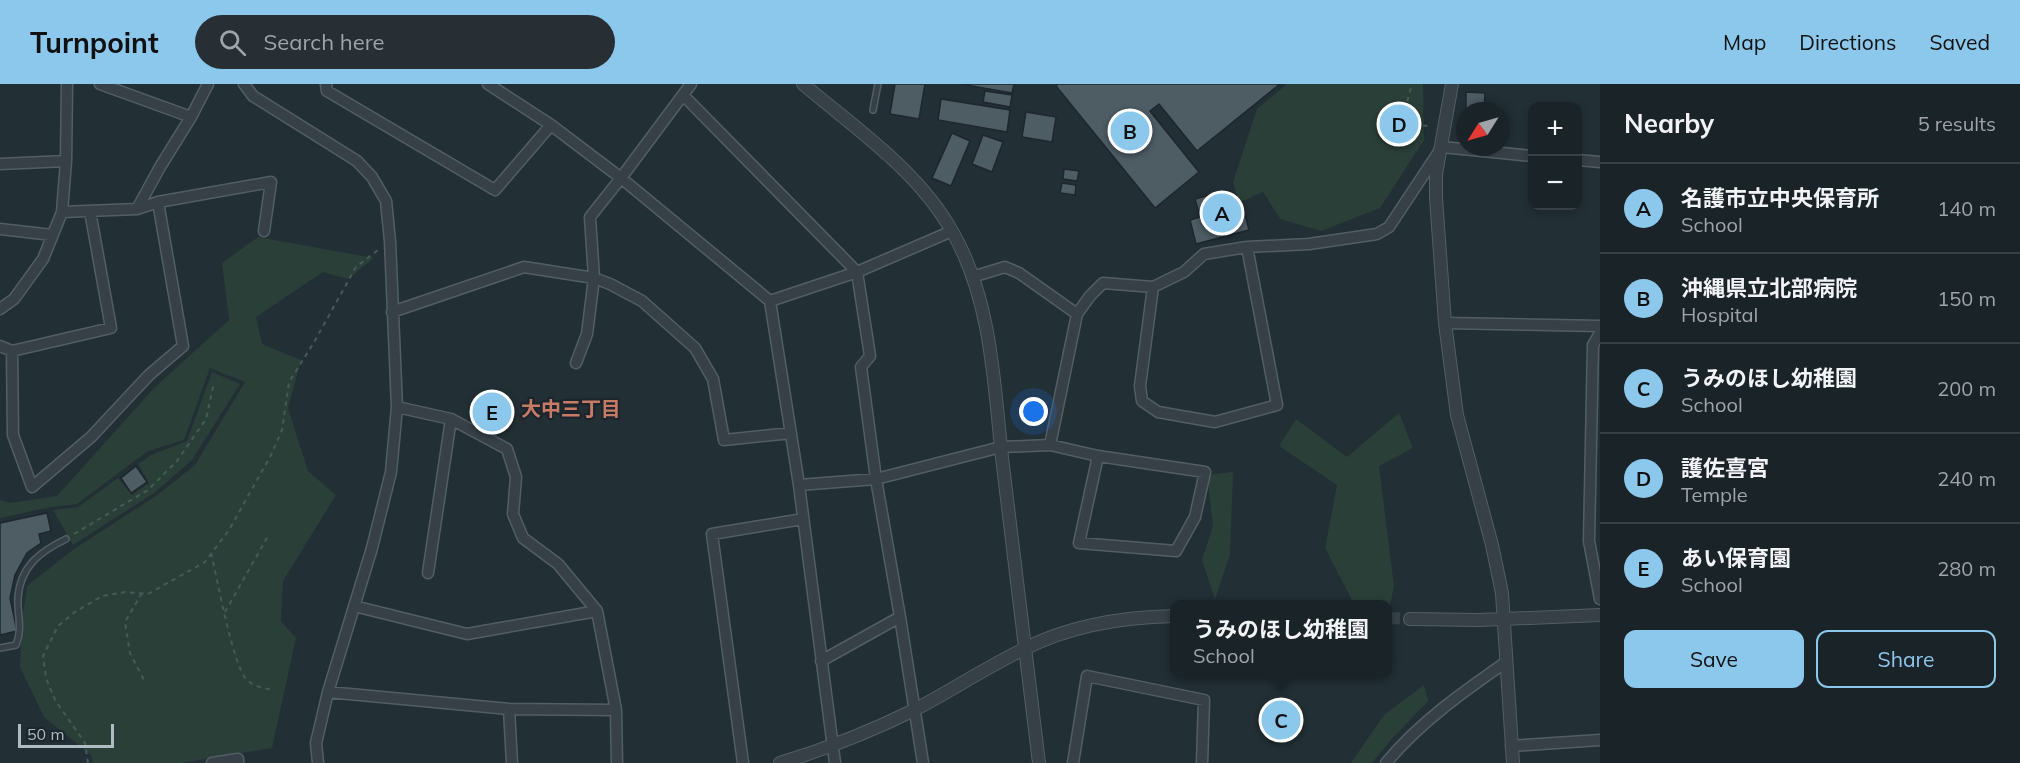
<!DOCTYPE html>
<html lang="en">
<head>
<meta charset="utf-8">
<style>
  body { margin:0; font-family:Mulish,"Noto Sans JP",sans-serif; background:#272f34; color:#f1f3f6 }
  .controls { position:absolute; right:18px; top:18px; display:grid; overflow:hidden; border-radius:12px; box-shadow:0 3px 9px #0003 }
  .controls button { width:54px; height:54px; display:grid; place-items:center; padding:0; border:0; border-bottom:2px solid #384045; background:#1a2328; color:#f1f3f6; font:30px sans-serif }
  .compass { position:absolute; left:1456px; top:18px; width:54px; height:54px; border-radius:50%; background:#1a2328; box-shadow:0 3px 9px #0003; rotate:233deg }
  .scale { position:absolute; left:18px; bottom:15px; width:96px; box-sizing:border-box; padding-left:6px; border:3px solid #b0bbc2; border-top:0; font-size:16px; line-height:21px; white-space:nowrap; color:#b0bbc2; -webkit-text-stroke:4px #1b252b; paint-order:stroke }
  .you { position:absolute; left:1034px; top:328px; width:21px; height:21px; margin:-15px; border:4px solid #fff; border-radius:50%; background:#1a73e8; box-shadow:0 0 0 9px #1a73e833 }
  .badge { display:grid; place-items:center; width:39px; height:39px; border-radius:50%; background:#8cc7ec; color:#111; font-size:20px; font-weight:700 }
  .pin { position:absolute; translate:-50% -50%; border:3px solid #fff; box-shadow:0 2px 6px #0006 }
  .popup { position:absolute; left:1170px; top:516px; width:222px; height:78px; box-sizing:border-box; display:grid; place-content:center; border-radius:12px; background:#1a2328; filter:drop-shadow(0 2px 4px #0005); font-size:20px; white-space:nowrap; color:#9fa4a8 }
  .popup b { font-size:22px; color:#f1f3f6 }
  .popup::after { content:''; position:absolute; left:50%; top:100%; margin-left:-12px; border:12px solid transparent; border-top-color:#1a2328 }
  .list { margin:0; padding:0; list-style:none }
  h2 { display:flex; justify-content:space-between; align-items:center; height:78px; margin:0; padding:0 24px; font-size:26px }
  h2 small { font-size:20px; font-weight:400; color:#9fa4a8 }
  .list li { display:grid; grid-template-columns:39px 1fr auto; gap:18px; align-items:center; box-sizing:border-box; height:90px; padding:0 24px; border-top:2px solid #384045 }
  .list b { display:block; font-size:22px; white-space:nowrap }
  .list p { margin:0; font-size:20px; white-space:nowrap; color:#9fa4a8 }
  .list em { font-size:20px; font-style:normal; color:#9fa4a8 }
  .actions { display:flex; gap:12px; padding:18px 24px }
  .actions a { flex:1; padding:14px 0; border:2px solid #8cc7ec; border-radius:12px; text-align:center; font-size:21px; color:#8cc7ec }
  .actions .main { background:#8cc7ec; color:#111 }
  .icon { flex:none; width:33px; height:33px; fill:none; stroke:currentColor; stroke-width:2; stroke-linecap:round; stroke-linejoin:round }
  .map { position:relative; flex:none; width:1600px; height:679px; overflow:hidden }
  header { display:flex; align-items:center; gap:36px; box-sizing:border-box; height:84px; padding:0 30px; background:#8cc7ec; color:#111 }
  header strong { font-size:28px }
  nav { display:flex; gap:33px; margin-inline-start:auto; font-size:21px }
  .search { width:420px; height:54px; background:#272f34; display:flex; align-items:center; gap:15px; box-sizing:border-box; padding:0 21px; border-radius:33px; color:#9fa4a8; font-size:22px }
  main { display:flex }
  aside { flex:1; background:#1a2328 }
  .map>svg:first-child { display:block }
  .green { fill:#2b3f39 }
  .building { fill:#4e5c64; stroke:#1d272d; stroke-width:1.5 }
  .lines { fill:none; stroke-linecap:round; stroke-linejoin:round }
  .tertiary-tunnel { stroke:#37444a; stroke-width:12; stroke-dasharray:12 6; stroke-linecap:butt }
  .service-casing { stroke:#535e64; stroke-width:8 }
  .minor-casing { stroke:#535e64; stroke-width:13 }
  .tertiary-casing { stroke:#535e64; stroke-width:14 }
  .path { stroke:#485a58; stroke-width:2; stroke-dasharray:4.5 4.5; stroke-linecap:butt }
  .service { stroke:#364046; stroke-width:5 }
  .minor { stroke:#364046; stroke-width:10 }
  .tertiary { stroke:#364046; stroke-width:12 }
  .labels { text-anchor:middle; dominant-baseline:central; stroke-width:4.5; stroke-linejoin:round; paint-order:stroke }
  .neighbourhood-label { font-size:20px; font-weight:bold; fill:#c77a66; stroke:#1b252b }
</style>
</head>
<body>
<header>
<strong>Turnpoint</strong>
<div class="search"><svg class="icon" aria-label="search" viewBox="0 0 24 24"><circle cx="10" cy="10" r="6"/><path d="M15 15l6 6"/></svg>Search here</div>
<nav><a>Map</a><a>Directions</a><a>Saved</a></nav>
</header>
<main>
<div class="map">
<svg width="1600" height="679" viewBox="0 0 1600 679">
  <rect width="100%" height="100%" fill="#222f35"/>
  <!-- green -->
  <path class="green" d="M1287,0H1423L1424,56L1380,124L1321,147L1280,135L1263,108L1239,119L1233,98L1257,25Z
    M258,153L374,174L348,195L323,188L256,233L262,260L301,276L288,324L308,387L336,411L283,497L281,537L296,554L272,664L180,679H93L91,671L44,633L20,583L22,537L27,502L74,465L156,412L195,381L245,298L210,284L184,356L148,367L77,420L51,423L0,434V416L10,419L57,412L154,304L229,236L222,179Z
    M212,288L240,300L192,376L154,409L73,461L53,426L78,423L118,394L132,411L149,399L138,380L151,371L187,357Z
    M1399,329L1413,364L1379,382L1394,502L1388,531V520H1354L1325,464L1337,401L1279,362L1296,335L1347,373Z
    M1233,388L1230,471L1215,515L1202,476L1213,442L1207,391Z
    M1424,601L1428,617L1391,656L1372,679H1351L1384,631Z"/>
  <!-- building -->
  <path class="building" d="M895,0H925L919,35L890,30Z
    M960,0H1014L1012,9Z
    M1058,0H1280L1197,67L1159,20L1150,27L1199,88L1155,124L1056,2Z
    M985,7L1012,11L1010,23L983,18Z
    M1466,8L1485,9L1484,27H1466Z
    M941,15L1010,26L1007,48L938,36Z
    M1026,28L1056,33L1052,58L1022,53Z
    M952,49L970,57L951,102L932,94Z
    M983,51L1003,58L992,88L972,80Z
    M1064,85L1079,87L1077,97L1063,95Z
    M1062,99L1076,101L1075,111L1060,109Z
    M1229,106L1234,124L1243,122L1249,146L1196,160L1190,136L1200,133L1195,115Z
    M136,382L147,398L131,409L121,394Z
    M47,429L51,447L39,450L41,459L27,469L15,491L10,514L17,547L0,551V439Z"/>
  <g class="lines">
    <!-- tertiary-tunnel -->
    <path class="tertiary-tunnel" d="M1388,534L1410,535"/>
    <defs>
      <path id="service" d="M873,26L878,0
        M0,564L16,561C23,544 17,530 18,514C20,482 41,467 66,455"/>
      <path id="minor" d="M100,0L191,33L160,83L137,125
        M244,0L253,12L357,77L372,93L386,117L390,157L397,323L391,388L372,464L328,608L316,659L318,679
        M326,0L327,7L495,106L551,41
        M488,0L551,41L621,94L770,217L799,401L835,679
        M684,12L857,188L870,272L861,283L876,395L900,533L821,577
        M191,33L208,0
        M1578,76L1600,78
        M0,80L66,77
        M62,128L137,125L158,118L271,98L264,147
        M0,145L52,151
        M972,193L1005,183L1019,189L1077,230
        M1153,203L1140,302L1142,317L1158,328L1215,338L1277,321L1247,163
        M770,217L857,188L952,147
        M0,225L14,215L43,175L62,128L66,77L67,0
        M392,228L524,183L594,194L610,200L642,217L695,264L713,295L724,356L791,349
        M1445,239L1600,242
        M1600,249L1593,261L1589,457L1600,515
        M0,262L12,267L13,351L32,403L91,353L149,291L183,262L158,118
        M12,267L111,244L90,127
        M576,279L587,250L594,194L590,133L621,94L691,0
        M397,323L451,335L507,365L516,393L513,430L523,454L558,480L597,527L616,626L617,679
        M1050,361L1077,230L1090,212L1103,199L1153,203L1184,188L1204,170L1247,163L1309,160L1377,150L1389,143L1442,63L1532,72
        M1098,372L1205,388L1195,433L1176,467L1079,459Z
        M799,401L876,395L1001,363L1050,361L1098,372
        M428,489L451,335
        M354,522L467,550L597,527
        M900,533L923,679
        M328,608L509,625L616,626
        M509,625L512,679
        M1511,662L1600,656
        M212,679L238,675V679
        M743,679L712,450L803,435
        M1073,679L1087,592L1204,616L1202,679
        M1386,679C1420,638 1463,608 1506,578"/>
      <path id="tertiary" d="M803,0C856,45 919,87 953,149C993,219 994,305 1003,382C1015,481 1027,580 1039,679
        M1452,0L1436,90V114L1445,239L1457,331L1492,461L1502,509L1513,679
        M1410,535L1479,536L1600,531
        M780,679C826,665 872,647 916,625C952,606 987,583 1024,565C1069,542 1124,533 1174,532"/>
    </defs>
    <!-- service casing -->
    <use href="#service" class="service-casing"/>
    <!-- minor casing -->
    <use href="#minor" class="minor-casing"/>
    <!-- tertiary casing -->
    <use href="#tertiary" class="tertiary-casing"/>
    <!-- path -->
    <path class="path" d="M1405,26L1412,0
      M1405,41L1432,42
      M74,450L148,406L177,377L206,335L214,299
      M211,469C217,493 233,583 247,596C255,603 264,604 273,606
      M142,509L125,538L130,569L145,598
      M225,528L268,452
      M88,679L85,659L55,616L46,594L43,572L58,542L75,528L102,512L125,508L148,510L205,478L229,446L271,371L282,346L289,298L313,260L356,183L378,166"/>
    <!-- service -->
    <use href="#service" class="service"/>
    <!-- minor -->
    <use href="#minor" class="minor"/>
    <!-- tertiary -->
    <use href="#tertiary" class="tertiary"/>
  </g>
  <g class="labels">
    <!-- neighbourhood labels -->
    <g class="neighbourhood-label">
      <text x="571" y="324">大中三丁目</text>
    </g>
  </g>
</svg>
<div class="controls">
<button>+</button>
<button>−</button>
</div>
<svg class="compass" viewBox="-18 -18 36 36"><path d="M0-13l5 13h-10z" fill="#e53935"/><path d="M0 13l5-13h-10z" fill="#9fa4a8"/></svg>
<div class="scale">50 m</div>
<div class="you"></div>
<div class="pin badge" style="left:1222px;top:129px">A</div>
<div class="pin badge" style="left:1130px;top:47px">B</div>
<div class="pin badge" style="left:1281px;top:636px">C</div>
<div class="popup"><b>うみのほし幼稚園</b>School</div>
<div class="pin badge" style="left:1399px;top:40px">D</div>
<div class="pin badge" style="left:492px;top:328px">E</div>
</div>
<aside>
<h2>Nearby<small>5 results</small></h2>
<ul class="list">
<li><span class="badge">A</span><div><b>名護市立中央保育所</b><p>School</p></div><em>140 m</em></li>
<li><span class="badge">B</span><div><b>沖縄県立北部病院</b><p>Hospital</p></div><em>150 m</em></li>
<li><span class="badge">C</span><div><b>うみのほし幼稚園</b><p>School</p></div><em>200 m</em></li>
<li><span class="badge">D</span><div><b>護佐喜宮</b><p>Temple</p></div><em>240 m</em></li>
<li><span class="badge">E</span><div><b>あい保育園</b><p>School</p></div><em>280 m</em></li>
</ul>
<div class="actions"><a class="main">Save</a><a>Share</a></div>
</aside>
</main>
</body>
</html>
